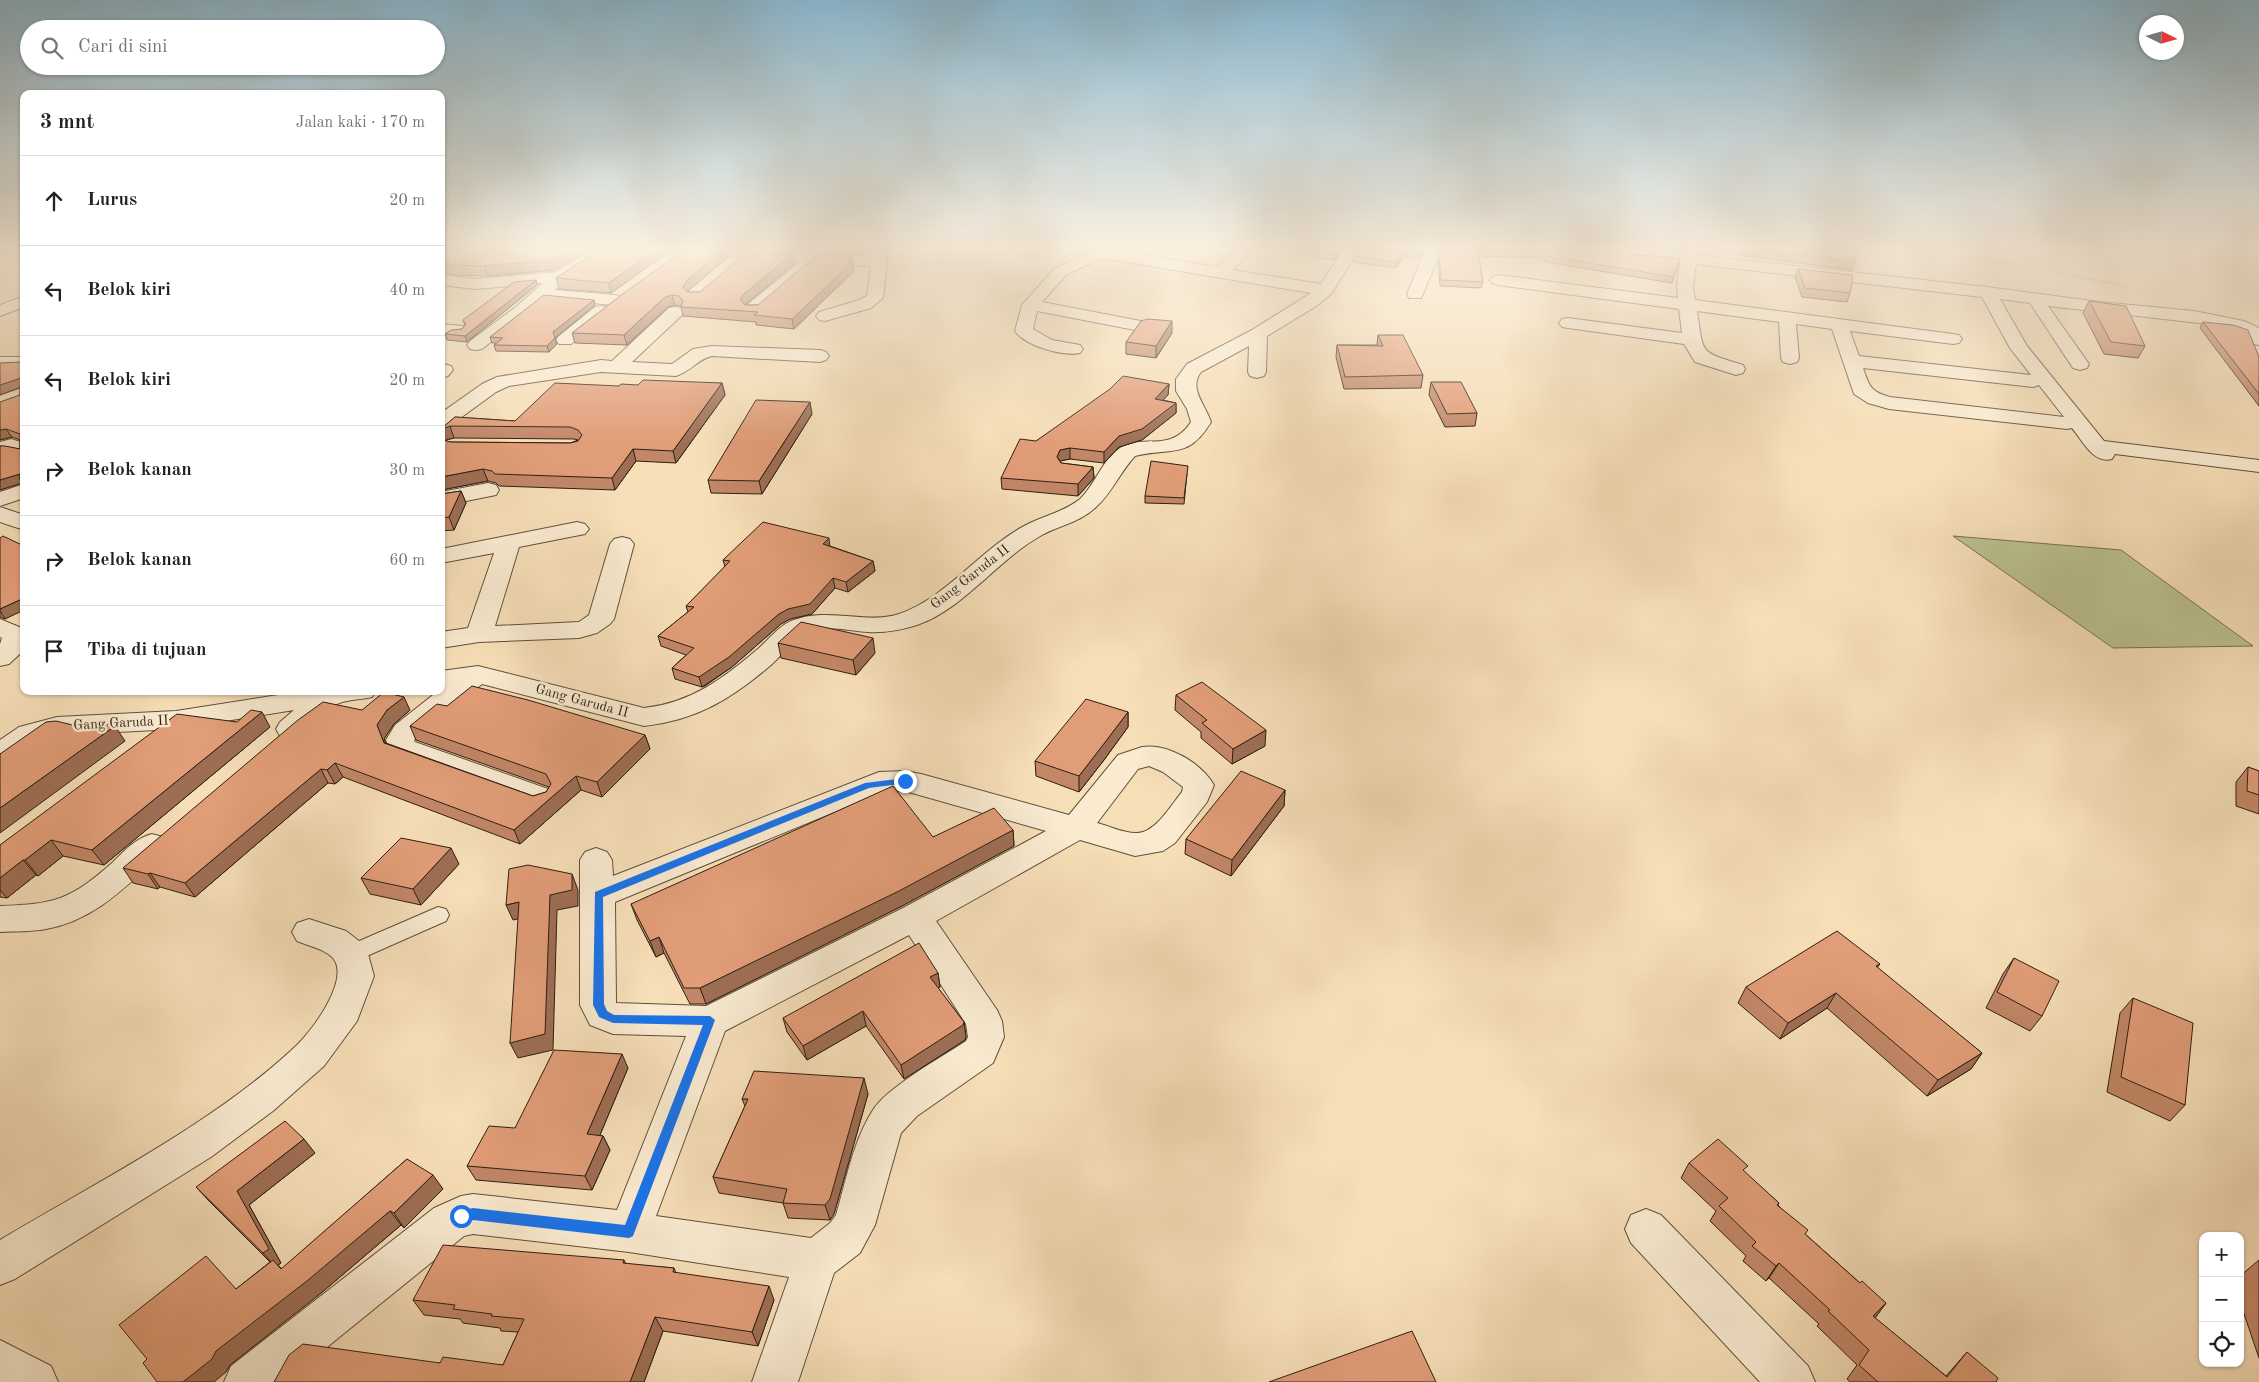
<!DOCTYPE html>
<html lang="id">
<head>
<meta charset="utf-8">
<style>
  body { margin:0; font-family:"Old Standard TT",serif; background:#f6f6f6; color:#222 }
  .controls { position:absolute; right:15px; bottom:15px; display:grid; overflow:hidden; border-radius:10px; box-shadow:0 1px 4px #0004 }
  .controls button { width:45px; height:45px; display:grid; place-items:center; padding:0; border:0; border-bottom:1px solid #e0e0e0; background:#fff; color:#222; font:25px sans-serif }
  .compass { position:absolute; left:2139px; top:15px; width:45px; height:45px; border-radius:50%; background:#fff; box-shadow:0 1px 4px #0004; rotate:95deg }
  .stop { position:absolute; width:15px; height:15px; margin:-11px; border:4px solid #1a73e8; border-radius:50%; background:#fff }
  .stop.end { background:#1a73e8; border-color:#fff; box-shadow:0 1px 5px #0008 }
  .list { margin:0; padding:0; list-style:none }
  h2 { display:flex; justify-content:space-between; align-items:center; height:65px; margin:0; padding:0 20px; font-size:21px }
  h2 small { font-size:16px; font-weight:400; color:#767676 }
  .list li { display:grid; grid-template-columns:32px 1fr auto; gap:15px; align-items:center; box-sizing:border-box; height:90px; padding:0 20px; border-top:1px solid #e0e0e0 }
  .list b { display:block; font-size:19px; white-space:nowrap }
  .list em { font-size:16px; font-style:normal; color:#767676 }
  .icon { flex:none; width:28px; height:28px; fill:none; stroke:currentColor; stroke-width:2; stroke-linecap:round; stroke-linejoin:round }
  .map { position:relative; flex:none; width:2259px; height:1382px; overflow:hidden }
  .search { position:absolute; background:#fff; box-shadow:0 1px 4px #0004; left:20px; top:20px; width:425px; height:55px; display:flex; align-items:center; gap:12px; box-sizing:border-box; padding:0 18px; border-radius:28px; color:#767676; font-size:19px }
  .panel { position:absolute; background:#fff; box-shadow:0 1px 4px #0004; left:20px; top:90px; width:425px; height:605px; border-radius:10px }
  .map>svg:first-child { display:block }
  .green { fill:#bbc18f; stroke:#747050 }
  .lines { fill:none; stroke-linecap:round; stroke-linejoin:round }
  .service-casing { stroke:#5f4f3b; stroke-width:2 }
  .minor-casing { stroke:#5f4f3b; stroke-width:2 }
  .path { stroke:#2d1f12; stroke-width:2; stroke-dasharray:0.5 2; stroke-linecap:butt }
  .service { fill:#f9ead0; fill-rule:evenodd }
  .minor { fill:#f9ead0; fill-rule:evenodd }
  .wall { fill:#c28767; stroke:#2d1f12; fill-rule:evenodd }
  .shaded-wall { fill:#9e6e54; stroke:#2d1f12 }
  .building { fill:#e19d78; stroke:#2d1f12 }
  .route { fill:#1a73e8 }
  .labels { text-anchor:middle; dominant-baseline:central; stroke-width:5; stroke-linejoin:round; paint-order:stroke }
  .street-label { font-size:14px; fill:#2d1f12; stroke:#f9ead0 }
</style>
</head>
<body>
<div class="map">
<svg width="2259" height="1382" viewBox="0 0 2259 1382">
  <rect width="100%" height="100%" fill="#f6deb7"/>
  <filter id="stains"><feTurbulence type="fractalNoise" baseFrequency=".004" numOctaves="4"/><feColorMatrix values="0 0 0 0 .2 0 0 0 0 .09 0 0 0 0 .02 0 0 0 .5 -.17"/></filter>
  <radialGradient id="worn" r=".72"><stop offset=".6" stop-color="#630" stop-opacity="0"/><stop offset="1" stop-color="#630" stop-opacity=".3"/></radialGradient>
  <!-- green -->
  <path class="green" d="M1953,536L2121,550L2253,646L2113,648Z"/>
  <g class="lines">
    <defs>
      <path id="service" d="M438,907L446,909L449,915L446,921L351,963L343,960L340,954L343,948Z"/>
      <path id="minor" d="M593,250H612L566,280L555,290L615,295L621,296L623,300L621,304L615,305L545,299L482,349L476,350L470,349L467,345L470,341L517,306L543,283L475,289L441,285V275L475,279L556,272Z
        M698,250H776L870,257L868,250H884L887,262L883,298L871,308L825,321L819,320L816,316L819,312L859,300L867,296L871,266L814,262L815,264L813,267L759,313H747L744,309L747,305L801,261L706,255L701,253Z
        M1093,250H1114L1218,267L1234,250H1251L1233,270L1321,284L1343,250H1359L1331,294L1315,307L1267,336L1266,372L1264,376L1257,378L1250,376L1248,372L1249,346L1201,372C1188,389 1206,405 1211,422C1188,460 1172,447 1135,456C1120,472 1112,493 1096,507C1081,522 1060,525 1042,535C998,559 964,609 917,625C901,630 885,633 868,632C850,631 825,624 808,632C795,639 782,655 771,665C731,699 697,720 644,726L482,684L414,740L415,742L551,790L555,797L551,804L540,808L392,755L386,740L395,725L438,691H441L443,687H441V671L478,666L644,708C691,703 724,678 759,648C768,640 779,626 791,621C828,606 866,625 899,614C948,597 980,549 1026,525C1043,516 1064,512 1080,499C1095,485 1102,460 1120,448C1143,433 1170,454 1191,422L1187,409L1176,391V379L1187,364L1252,330L1311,293L1102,258L1066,275L1042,302L1146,322L1149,326L1146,330L1140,331L1037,311L1033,329L1052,340L1080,345L1083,349L1080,353C1064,357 1025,346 1015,331L1022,305L1054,269Z
        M1425,250H1441L1423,294L1421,298H1409L1407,294Z
        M1571,250H1649L1682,253V250H1698L1697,255L1987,287L2100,302L2194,311L2244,321L2259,328V345L2253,344L2246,335L2217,325L2048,306L2089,364L2087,368L2080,370L2073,368L2030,303L2000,299L2027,346L2104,441L2259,460V472L2115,454L2112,459C2093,464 2083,441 2072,428L2067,429L1889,409L1868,403L1854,394L1832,329L1796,324L1799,358L1797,362L1790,364L1783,362L1781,358L1779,322L1697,311C1704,356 1699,351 1743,365L1745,369L1743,373L1736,375L1695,362L1684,344L1568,328L1562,327L1559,323L1562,319L1568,318L1682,333L1679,309L1498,285L1492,283L1490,280L1492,277L1498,275L1678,298L1677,287L1680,262L1579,255L1574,253ZM1696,264L1982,297L2010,348L2031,375L1859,356L1850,331L1953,344L1959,343L1962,339L1959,335L1953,334L1695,300L1693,287ZM1863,368L2033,387L2039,385L2064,417L1890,397C1871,392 1869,386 1863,368Z
        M24,296V307L0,316V305Z
        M601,306L607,307L610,311L607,315L571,344H559L556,340L559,336L595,307Z
        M675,307L681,308L684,312L681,316L632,362L672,364L693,349L712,346L820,350L826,352L829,356L826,360L820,362L712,356C698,359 690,372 676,376L601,372L509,386L496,392L448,427L441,429V413L482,384L497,377L601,360L612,361L669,308Z
        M441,324L463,326L466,330L463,334H441Z
        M0,357H24V369H0Z
        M444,364L451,366L453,370L448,376L441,378V365Z
        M11,439L24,443V456L10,452L0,454V442Z
        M488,483L496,485L499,490L496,495L441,506V492Z
        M24,484V498L0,506V492Z
        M0,507L24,515V530L0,522Z
        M577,522L585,524L589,529L585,534L519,547L495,626L579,622L589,615L610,544L614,539L622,537L630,539L634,544L614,619L610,624L597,633L579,638L479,642L441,648V632L468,628L494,553L441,563V549Z
        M0,619L24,629V650L9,664L0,666V644L2,638L0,637Z
        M304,691H376L372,697C361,700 347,699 337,704C315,713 309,744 280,736L276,729L280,722L294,710L176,729L58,735L39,741L10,761L0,764V740L19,727L57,717L176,711Z
        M1142,747C1168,743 1201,763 1214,785L1207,802L1175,843L1163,851L1135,856L1080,840L936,921L997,1010L1002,1021L1004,1037L993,1063L917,1116L901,1133L875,1225L860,1253L834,1273L798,1382H752L789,1277L629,1252L473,1234L464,1236L284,1382H224L231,1366L434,1208L461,1196L473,1194L617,1210L686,1036L613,1034L590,1025L580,1005V860L585,852L596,848L607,852L612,860L613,876L879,772L905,771L921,774L1069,815L1118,755ZM1149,766L1163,772L1183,787L1182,792C1171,805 1155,834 1136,833C1123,833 1109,826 1097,823L1138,769ZM905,791L1046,831L903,908L706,1006L616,1003L615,902L883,792ZM909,935L966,1024L968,1037L966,1041C942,1057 886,1088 873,1110C853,1141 846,1181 836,1215L830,1223L811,1238L656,1216L725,1031Z
        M152,834L163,837L168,845L163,853C127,885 96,920 46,929C31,932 15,931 0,932V906C55,904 70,900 112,863C124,851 136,838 152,834Z
        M309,919L346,931L363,944L368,954L374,976L357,1021L324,1066L273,1111L211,1157L15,1279L0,1285V1240C97,1182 215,1123 297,1045C313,1029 345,986 336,963C331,950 308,946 297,941L292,932L297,923Z
        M1646,1209L1661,1215L1808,1366L1815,1382H1760L1631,1243L1625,1229L1631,1215Z
        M0,1340L51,1366L58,1382H0Z"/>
    </defs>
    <!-- service casing -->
    <use href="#service" class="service-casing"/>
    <!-- minor casing -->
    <use href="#minor" class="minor-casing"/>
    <!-- path -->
    <path class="path" d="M1943,250L2129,287"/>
    <!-- service -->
    <use href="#service" class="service"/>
    <!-- minor -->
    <use href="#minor" class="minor"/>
  </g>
  <!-- wall -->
  <path class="wall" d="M441,250L555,270L487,276L454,275L441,272Z
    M671,250L611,293L559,289L556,278Z
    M684,250H726L727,258L688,291L687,292H700L795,263L745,305H758L852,257L854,271L794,329L756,325V322L683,316L681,306L675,305L668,307L627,345L575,343L572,333Z
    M803,250H865L866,253L864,255Z
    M1311,250H1342L1335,260L1314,257L1315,251Z
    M1423,250L1419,259L1403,257L1396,268L1353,262L1354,256Z
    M1441,250L1580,251L1680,258L1672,283L1545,262L1546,258L1479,256L1483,282L1481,288L1440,286L1438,262L1439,256Z
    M1738,250H1858L1855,262L1852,270L1737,255Z
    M1798,269L1850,293L1847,302L1802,297L1795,277Z
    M536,280L537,285L467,342L447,340L445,334L462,329L465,325L463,320Z
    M594,300L595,305L555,338L557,344L549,352L496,351L494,345L496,343H492L490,337Z
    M2089,301L2145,346L2138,358L2104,354L2083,313Z
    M2203,322L2259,357V406L2200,328Z
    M1172,333L1156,358L1126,354V342Z
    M1378,335L1423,375L1421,388L1344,389L1336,357L1337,345H1377Z
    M24,349V486L22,483L0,490V446L20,449V440L12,437L0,440L20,395V388L0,395L21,362Z
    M1431,382L1477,413L1475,426L1445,427L1429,395Z
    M722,383L725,395L676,463L636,461L615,490L499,486L496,483L488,481L441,490V429L455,417L515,421L619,386ZM454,438L574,439L578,440L570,443L450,442L446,441V440Z
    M1169,384L1168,395L1163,400L1176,403V413L1142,440L1119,447L1104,463L1070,459L1060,461L1061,463L1093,467L1094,478L1078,496L1002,489L1001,478L1036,441Z
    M812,414L762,494L711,493L708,480Z
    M1187,473L1184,504L1145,503V496Z
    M461,491L466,503L454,530L441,531V494Z
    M0,538L5,619L0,617Z
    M830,546L873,561L875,571L848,592L835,588L812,614L790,619L781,624L732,667L705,686L702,687L675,679L672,668L686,655L661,646L658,636L688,612L686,606L725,567L723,560Z
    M778,643L875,653L856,675L781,658Z
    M1176,695L1265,746L1232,764L1201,738V732L1175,710Z
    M447,706L645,735L650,749L602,797L581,790L520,844L343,777L335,784L328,783L195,897L160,887L158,889L133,883L123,868L410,710L394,724L384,739L386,743L533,796L546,792L549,787L416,740L410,726Z
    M1128,712V727L1104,760L1079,792L1036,776L1035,761Z
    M270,727L104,865L63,856L38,876L36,875L7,898L0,897V845Z
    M2248,767L2259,771V814L2236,806V782Z
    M1285,790L1284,806L1231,876L1185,854L1186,839Z
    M1013,830L1014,846L902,906L706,1004H690L664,953L656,957L637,920L631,904L933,837Z
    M459,864L421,905L370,894L361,878Z
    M2014,958L2042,1016L2030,1031L1986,1008L2003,974Z
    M1880,964L1877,968L1982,1053L1971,1069L1927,1096L1827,1008L1780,1039L1738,1003L1746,987Z
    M938,973L940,987L938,988L964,1022L966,1037L965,1040L904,1079L866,1026L807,1060L787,1032L783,1018Z
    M2133,998L2185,1105L2170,1121L2107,1092L2120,1013Z
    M628,1068L600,1135L603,1136L610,1150L592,1190L476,1180L467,1166L515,1128Z
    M868,1094L834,1214L830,1220L788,1218L783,1203L719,1193L713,1177L745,1106L742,1099Z
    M315,1153L249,1205L281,1263L278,1265L282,1269L407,1159L443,1189L404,1228L401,1225L320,1294L230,1365L226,1372L236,1289L270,1262L209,1201L196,1187Z
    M1689,1163L1744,1172L1779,1203L1778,1205L1805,1234L1860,1283L1886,1303L1875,1318L1946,1376L1967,1352L1996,1382H1850L1847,1379L1857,1365L1817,1326L1819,1324L1769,1278L1766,1281L1743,1261L1746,1256L1710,1221L1716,1211L1681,1178Z
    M624,1260L626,1264L674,1268L676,1273L774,1300L758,1346L663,1331L644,1382H274L440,1363L503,1365L518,1332L501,1331L500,1328L463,1323L460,1319L424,1315L413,1300Z
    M2259,1260V1358L2240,1302V1276Z"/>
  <!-- shaded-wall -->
  <path class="shaded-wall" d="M570,250H589L555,270L487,276L484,266Z
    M655,250H671L611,293L609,283Z
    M723,250H726L727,258L688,291L685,297L683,287L686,281Z
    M1338,250H1342L1335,260V254Z
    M1421,250H1423L1419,259L1420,253Z
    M1404,251L1403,257L1396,268V262Z
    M794,253L795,263L746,304L742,309L740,299L744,294Z
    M852,257L854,271L794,329L792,319Z
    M536,280L537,285L467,342L465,336Z
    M672,295L675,305L668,307L627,345L624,335L665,297Z
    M594,300L595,305L555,338L557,344L549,352L547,346L553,332Z
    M1172,321V333L1156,358V346Z
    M21,378L24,386L0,395V385Z
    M722,383L725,395L676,463L673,451Z
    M1169,384L1168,395L1155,409V399Z
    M810,402L812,414L762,494L759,481Z
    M1176,403V413L1142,440L1119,447L1104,463V452L1119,436Z
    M450,426L454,438L446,440L442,447L441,444V430L442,429Z
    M6,429L12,437L0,440V430Z
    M1070,448V459L1060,461L1057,457L1060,450Z
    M633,449L636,461L615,490L612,478Z
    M1093,467L1094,478L1078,496V484Z
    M483,469L488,481L441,490V477Z
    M20,474V480L22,483L0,490V480Z
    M461,491L466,503L454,530L449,517Z
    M829,538L830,548L823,544Z
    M873,561L875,571L848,592L846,582Z
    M833,578L835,588L812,614L790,619L781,624L732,667L702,687L699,677L779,614Z
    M24,598V610L5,619L0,611V609Z
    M873,638L875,653L856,675L853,660Z
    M404,697L410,710L394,724L384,739L391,757L384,743L377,725L387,710Z
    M262,712L270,727L104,865L92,850Z
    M1128,712V727L1104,760L1079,792V776Z
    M115,726L125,741L0,833V808Z
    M1266,730L1265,746L1232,764L1233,749Z
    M645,735L650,749L602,797L597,782Z
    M335,763L343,777L335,784L327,770Z
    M321,769L328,783L195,897L185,883Z
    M576,776L581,790L520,844L514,830Z
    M1285,790L1284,806L1231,876L1232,860Z
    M1013,830L1014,846L902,906L706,1004L700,988Z
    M51,840L63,856L38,876L25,860Z
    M451,848L459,864L421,905L413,889Z
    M23,860L36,875L7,898L0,890V878Z
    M150,873L160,887L158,889L148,874Z
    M572,874L578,890V906L557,910L553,1050L518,1058L510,1043L550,895Z
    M519,902L526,917L513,920L506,905Z
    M659,937L664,953L656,957L650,941Z
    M938,973L940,987L932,991L930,977Z
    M1836,993L1827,1008L1780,1039L1788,1023Z
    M863,1011L866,1026L807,1060L803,1046Z
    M964,1022L966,1037L965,1040L904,1079L901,1065Z
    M1982,1053L1971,1069L1927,1096L1938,1080Z
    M622,1054L628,1068L594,1149L587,1134Z
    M864,1078L868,1094L834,1214L830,1220L825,1205Z
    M603,1136L610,1150L592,1190L585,1176Z
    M304,1139L315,1153L249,1205L281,1263L275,1267L263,1253L237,1191Z
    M433,1175L443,1189L404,1228L394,1213Z
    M390,1211L401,1225L320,1294L230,1365L226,1372L214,1382H183L216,1351Z
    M1779,1263L1769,1278L1766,1281L1776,1266Z
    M769,1286L774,1300L758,1346L752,1332Z
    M1886,1303L1875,1318L1873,1316Z
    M655,1317L663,1331L644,1382H630Z"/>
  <!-- building -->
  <path class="building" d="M441,250H570L553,260L484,266L451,265L441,262Z
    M598,250H655L609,283L556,278Z
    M684,250H723L686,281L683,287L687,292H700L749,251L794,253L744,294L740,299L745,305H758L817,255L852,257L848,261L853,262L792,319L754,315L758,312L681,307L683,301L679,296L672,295L665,297L624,335L572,333L620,296Z
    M1316,250H1338L1335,254L1315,251Z
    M1358,250H1421L1420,253L1404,251L1396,262L1354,256Z
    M1441,250H1579L1580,251L1680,258L1674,277L1546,256L1548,253L1478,250L1483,282L1441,280L1439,256Z
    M1760,250H1858L1855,262Z
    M1798,269L1853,275L1850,293L1805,288Z
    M536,280L465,336L445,334L451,330L462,329L466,324L463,320L514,282Z
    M544,295L594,300L553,332L555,338L547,346L494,345L503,338L490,337Z
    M2089,301L2126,306L2145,346L2111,342Z
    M1148,319L1172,321L1156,346L1126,342L1141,321Z
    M2203,322L2233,325L2248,330L2259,357V394Z
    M1378,335H1403L1423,375L1345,377L1337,345L1383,346Z
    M24,349V484L20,480V474L0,480V446H5L20,449V434L6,429L0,430V402L20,395L21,378L0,385V363L21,362V351Z
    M1123,376L1169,384L1155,399L1176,403L1142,429L1119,436L1104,452L1070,448L1060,450L1057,457L1061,463L1093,467L1078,484L1001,478L1020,439L1036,441L1110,389Z
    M643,380L722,383L673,451L633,449L612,478L495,474L492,471L483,469L441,477V439L450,442L570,443L578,441L582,435L578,430L570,427L450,426L442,429L441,430V429L455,417L515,421L555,383L619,386L621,384L638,385Z
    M1431,382H1461L1477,413L1447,414Z
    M756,400L810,402L759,481L708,480Z
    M1151,461L1188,466L1184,498L1145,496Z
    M461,491L449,517L441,518V494Z
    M763,522L829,538L823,544L873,561L846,582L833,578L810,604L788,609L779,614L729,657L699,677L672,668L694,648L658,636L694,607L686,606L730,561L723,560Z
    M3,536L24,546V598L0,609V538Z
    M801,622L873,638L853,660L778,643Z
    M1202,682L1266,730L1233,749L1202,723L1207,720L1176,695Z
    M472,686L528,700L645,735L597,782L576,776L514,830L335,763L327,770L321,769L185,883L150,873L148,874L123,868L298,720L323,702L362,710L384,692L404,697L387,710L377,725L384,743L533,796L546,792L551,784L546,774L410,726L437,704L447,706Z
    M1086,699L1128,712L1103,745L1079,776L1035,761Z
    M251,710L262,712L92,850L51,840L25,860H23L0,878V845L177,714L237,722Z
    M56,721L93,730L102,723L115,726L0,808V754L46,722Z
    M2248,767L2259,771V795L2247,791Z
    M1241,771L1285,790L1232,860L1186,839Z
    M893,786L933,837L994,808L1013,830L899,891L700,988H684L659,937L650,941L631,904Z
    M401,838L451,848L413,889L361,878Z
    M528,865L572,874V890L550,895L545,1034L510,1043L519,902L506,905L509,869Z
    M1837,931L1880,964L1876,966L1982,1053L1938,1080L1836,993L1788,1023L1746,987Z
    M919,943L938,973L930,977L964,1022L963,1025L901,1065L863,1011L803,1046L783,1018Z
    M2014,958L2059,981L2042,1016L1997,992Z
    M2133,998L2193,1023L2185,1105L2121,1077Z
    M554,1050L622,1054L587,1134L603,1136L585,1176L467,1166L489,1126L515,1128Z
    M754,1071L864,1078L830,1199L825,1205L783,1203L787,1189L713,1177L748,1099H742Z
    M285,1121L304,1139L237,1191L269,1249L263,1253L196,1187Z
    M1718,1139L1748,1166L1743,1170L1779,1203L1777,1205L1808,1230L1805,1234L1860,1283L1862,1281L1886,1303L1873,1316L1947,1377L1967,1352L1998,1378L1996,1382H1878L1859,1365L1869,1350L1828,1311L1830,1310L1779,1263L1776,1266L1752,1246L1756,1242L1719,1206L1728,1198L1689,1163Z
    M407,1159L433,1175L394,1213L390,1211L307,1281L216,1351L212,1359L183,1382H157L143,1363L147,1359L119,1325L206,1256L236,1289L273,1260L281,1269Z
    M443,1245L624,1260L623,1263L674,1268L673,1272L769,1286L752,1332L655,1317L630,1382H274L289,1355L303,1344L440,1363L443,1357L503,1365L524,1319L491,1316L492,1314L453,1309L455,1305L413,1300Z
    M1412,1331L1436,1382H1269Z"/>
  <!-- sky -->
  <linearGradient id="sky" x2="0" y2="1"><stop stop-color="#8ab7cf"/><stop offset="0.56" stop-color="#fbf0df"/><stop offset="1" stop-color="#fbf0df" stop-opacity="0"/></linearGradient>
  <rect width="2259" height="444" fill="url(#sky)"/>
  <!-- route -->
  <path class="route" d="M905,778H908V783L869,788L603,897L604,1004L607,1011L614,1015L710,1016L715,1020L633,1236L629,1238L473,1220L461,1222L457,1221L455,1216L457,1212L473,1208L625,1225L703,1025L613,1023L599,1017L593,1005L595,892L865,783Z"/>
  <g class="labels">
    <!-- street labels -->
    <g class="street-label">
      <text transform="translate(970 577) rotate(-38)">Gang Garuda II</text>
      <text transform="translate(582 701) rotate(15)">Gang Garuda II</text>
      <text transform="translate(121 723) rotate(-3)">Gang Garuda II</text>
    </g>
  </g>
  <rect width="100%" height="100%" filter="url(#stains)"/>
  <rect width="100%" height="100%" fill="url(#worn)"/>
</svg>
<div class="controls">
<button>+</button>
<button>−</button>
<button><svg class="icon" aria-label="locate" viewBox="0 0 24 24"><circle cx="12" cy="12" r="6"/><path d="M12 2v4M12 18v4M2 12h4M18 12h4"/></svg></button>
</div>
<svg class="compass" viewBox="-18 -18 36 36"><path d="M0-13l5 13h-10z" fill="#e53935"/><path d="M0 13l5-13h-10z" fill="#767676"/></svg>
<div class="stop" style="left:461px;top:1216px"></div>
<div class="stop end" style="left:905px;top:781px"></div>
<div class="search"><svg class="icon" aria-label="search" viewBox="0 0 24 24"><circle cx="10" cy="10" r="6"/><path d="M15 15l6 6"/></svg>Cari di sini</div>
<section class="panel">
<h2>3 mnt<small>Jalan kaki · 170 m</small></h2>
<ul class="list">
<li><svg class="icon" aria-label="ahead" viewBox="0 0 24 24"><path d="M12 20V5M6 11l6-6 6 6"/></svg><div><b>Lurus</b></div><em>20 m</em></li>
<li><svg class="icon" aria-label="left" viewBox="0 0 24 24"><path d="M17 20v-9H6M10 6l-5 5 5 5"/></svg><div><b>Belok kiri</b></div><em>40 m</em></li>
<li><svg class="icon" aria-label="left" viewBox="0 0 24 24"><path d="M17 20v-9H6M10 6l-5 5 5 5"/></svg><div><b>Belok kiri</b></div><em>20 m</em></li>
<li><svg class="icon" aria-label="right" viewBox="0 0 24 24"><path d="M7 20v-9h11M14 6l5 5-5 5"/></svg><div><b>Belok kanan</b></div><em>30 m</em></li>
<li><svg class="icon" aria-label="right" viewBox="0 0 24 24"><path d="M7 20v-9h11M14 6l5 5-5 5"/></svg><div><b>Belok kanan</b></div><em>60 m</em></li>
<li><svg class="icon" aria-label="arrive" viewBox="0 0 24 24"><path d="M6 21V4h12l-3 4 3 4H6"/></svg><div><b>Tiba di tujuan</b></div></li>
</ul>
</section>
</div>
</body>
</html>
